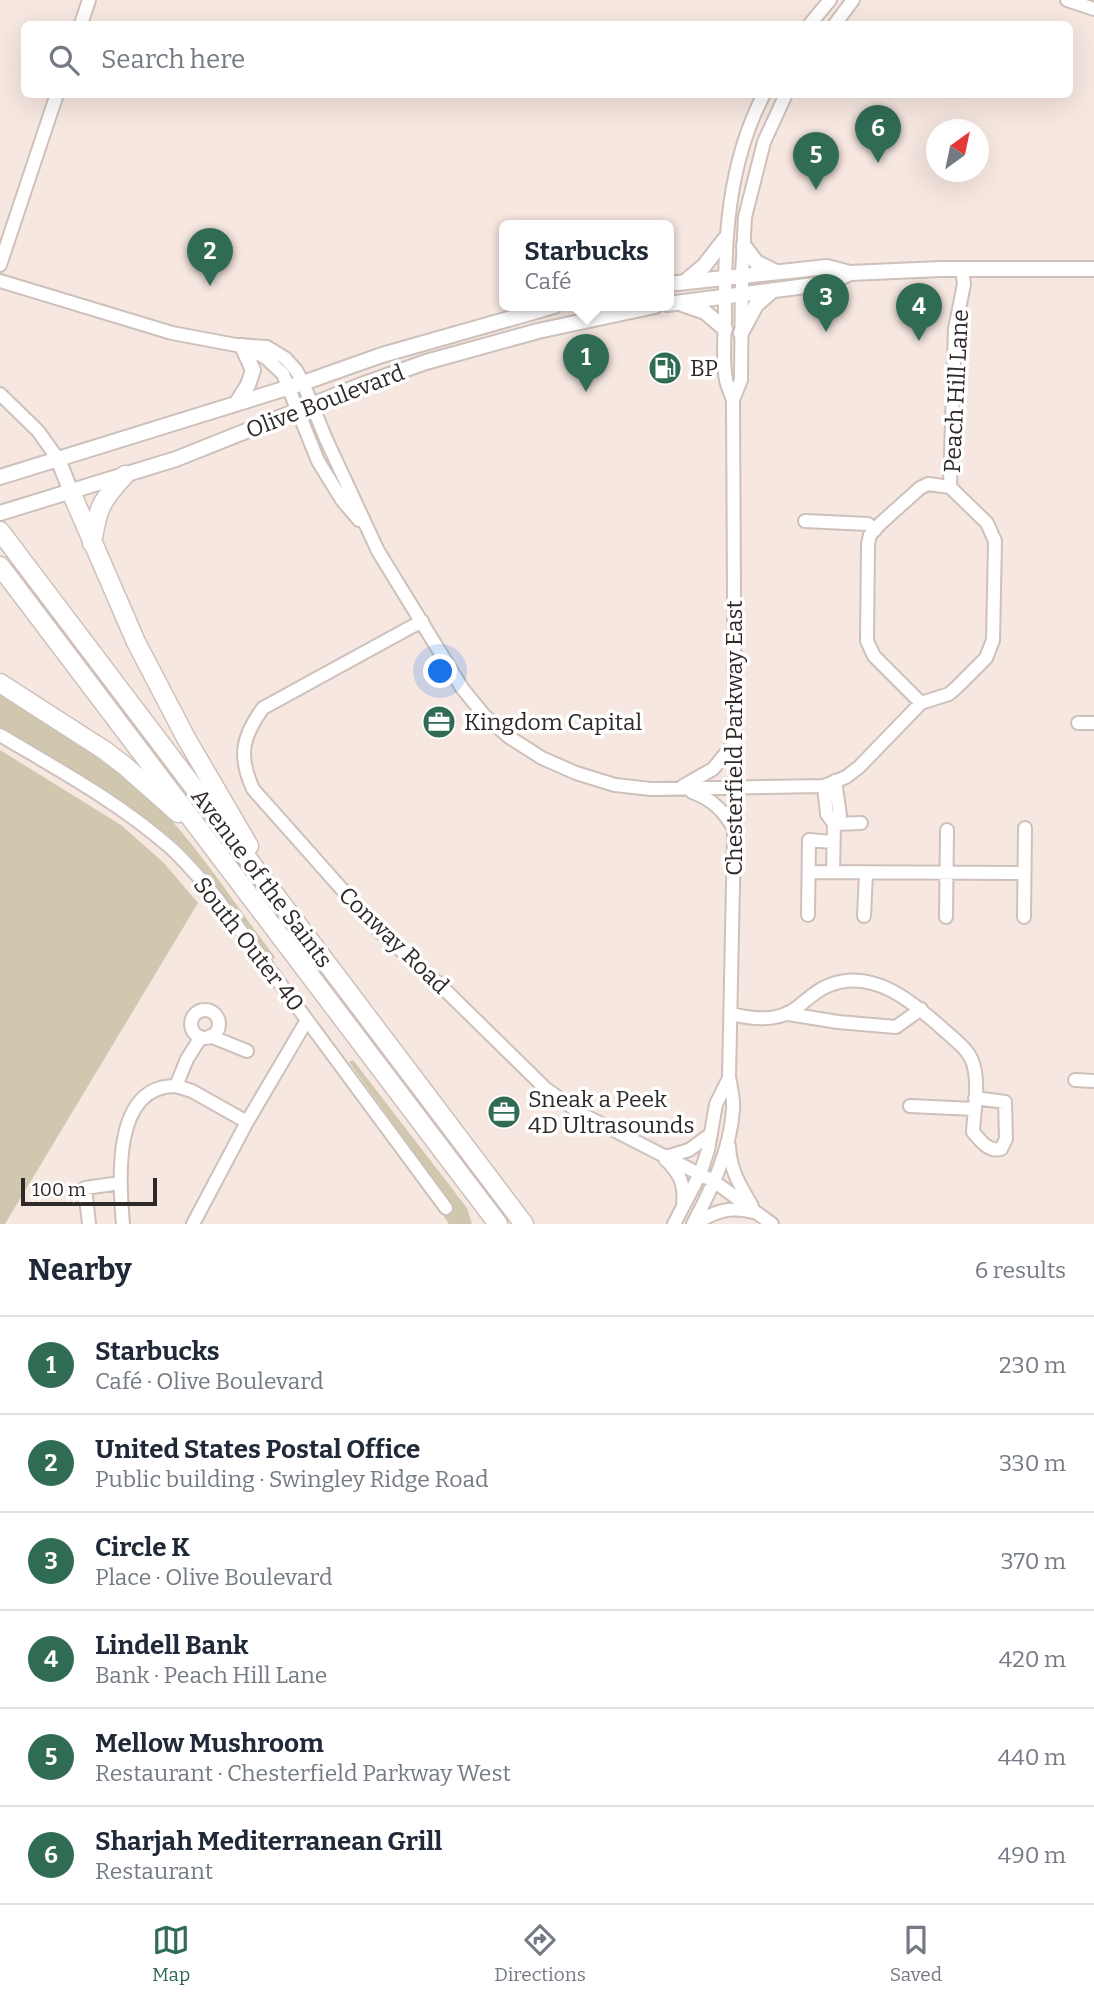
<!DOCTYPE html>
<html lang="en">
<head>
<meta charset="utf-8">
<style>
  body { margin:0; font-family:Bitter,serif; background:#f2f2f3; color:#1f2937 }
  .compass { position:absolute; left:926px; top:119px; width:63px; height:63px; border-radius:50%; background:#fff; box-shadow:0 7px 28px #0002; rotate:33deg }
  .scale { position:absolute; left:21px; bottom:18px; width:136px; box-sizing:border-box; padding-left:7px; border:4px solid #2f2927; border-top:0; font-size:19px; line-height:24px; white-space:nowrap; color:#2f2927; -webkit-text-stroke:5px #fff; paint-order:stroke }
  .you { position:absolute; left:441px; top:672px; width:24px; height:24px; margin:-18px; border:5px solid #fff; border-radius:50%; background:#1a73e8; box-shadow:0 0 0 10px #1a73e833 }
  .badge { display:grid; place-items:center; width:46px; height:46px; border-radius:50%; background:#306b54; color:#fff; font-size:23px; font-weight:700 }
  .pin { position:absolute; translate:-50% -58px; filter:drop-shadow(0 2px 4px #0008) }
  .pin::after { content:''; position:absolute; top:37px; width:24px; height:21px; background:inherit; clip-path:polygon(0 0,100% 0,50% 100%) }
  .popup { position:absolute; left:499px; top:220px; width:175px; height:91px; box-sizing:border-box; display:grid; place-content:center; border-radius:10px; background:#fff; filter:drop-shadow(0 2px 5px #0005); font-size:23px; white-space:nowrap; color:#747a83 }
  .popup b { font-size:26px; color:#1f2937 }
  .popup::after { content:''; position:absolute; left:50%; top:100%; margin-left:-14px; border:14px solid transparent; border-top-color:#fff }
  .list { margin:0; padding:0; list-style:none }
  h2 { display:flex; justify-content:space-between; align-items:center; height:91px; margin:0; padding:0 28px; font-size:30px }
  h2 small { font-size:23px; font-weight:400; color:#747a83 }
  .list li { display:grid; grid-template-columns:46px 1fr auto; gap:21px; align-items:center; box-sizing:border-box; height:98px; padding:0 28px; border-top:2px solid #e0e1e3 }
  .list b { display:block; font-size:26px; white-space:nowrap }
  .list p { margin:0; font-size:23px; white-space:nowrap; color:#747a83 }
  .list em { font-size:23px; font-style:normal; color:#747a83 }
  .icon { flex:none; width:38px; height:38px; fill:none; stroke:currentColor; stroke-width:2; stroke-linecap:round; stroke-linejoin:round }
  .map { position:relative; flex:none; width:1094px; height:1224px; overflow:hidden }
  .search { position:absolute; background:#fff; box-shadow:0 7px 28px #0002; left:21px; right:21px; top:21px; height:77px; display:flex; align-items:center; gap:18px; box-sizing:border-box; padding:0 24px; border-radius:10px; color:#747a83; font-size:26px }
  .sheet { height:679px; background:#fff }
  nav { display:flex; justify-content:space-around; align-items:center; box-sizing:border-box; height:98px; border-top:2px solid #e0e1e3; background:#fff; font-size:19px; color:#747a83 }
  nav a { display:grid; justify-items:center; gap:4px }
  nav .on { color:#306b54 }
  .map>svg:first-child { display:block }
  .green { fill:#d0c8ae }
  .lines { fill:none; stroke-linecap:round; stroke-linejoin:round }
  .minor-casing { stroke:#cec0ba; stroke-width:16 }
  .major-casing { stroke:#cec0ba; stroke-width:18 }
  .highway-casing { stroke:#cec0ba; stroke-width:21 }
  .minor { stroke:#fff; stroke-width:12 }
  .major { stroke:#fff; stroke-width:14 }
  .highway { stroke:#fff; stroke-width:18 }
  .labels { text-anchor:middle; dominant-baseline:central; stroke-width:7; stroke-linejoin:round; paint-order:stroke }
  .poi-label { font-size:23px; fill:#2f2927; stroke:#fff; text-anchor:start }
  .street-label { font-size:23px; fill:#2f2927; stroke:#fff }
</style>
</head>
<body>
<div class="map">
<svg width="1094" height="1224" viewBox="0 0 1094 1224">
  <rect width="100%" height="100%" fill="#f7e7e1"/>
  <!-- green -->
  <path class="green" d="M0,694C38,721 81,740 118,769C182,819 226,893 275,957L272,960C237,916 204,871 162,834C114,791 55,760 0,728Z
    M0,750L121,825L164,863L198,903L5,1224H0Z
    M353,1060L467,1208L472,1224H449L441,1212L452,1205L349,1062Z"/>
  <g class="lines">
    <defs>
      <path id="minor" d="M1067,0L1094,9
        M81,24L89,0
        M810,24L830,0
        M835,24L853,0
        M0,265L57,94
        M0,281L172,333L236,345L267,347L285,358L296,370L303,383L326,439L378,551L462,688L484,715L509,737L542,758L576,773L615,785L651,789L824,786L846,777L859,767L921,703L949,694L957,687L986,658L993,640L995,541L987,523L950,487L955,329L964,284L962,269
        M246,347L266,358L283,374L318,461L342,500L359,520
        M0,394L38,431L58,459
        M733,400L741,380L742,276L745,217L764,142L786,94
        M805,521L868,524L875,530
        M422,621L263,708C242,737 238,756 253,789L379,931L439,984L546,1089L582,1114L715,1182L772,1224
        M921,703L874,656L867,641L868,544L870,535L881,523L920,488L928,484L950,487
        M1078,723H1094
        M0,735C59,770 120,803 172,849C188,864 202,881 216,897L446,1208
        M683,786L713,769L734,743
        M824,786L827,814L834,824
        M692,792C712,799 724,811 734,829
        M834,824L861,823
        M809,872L1024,873
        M833,872L834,824L840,815L835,781
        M808,915L809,840L832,842
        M864,916L866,873
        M946,917L947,830
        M1024,917L1025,828
        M191 1024a14 14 0 1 1 28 0a14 14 0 1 1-28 0Z
        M732,1014C755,1020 780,1022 799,1006C809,998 818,989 830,985C874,968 914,1003 944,1030C956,1041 971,1051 974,1067C979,1087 974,1112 973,1132C981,1141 988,1152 1001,1149L1006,1139L1005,1102L975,1098
        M788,1014L838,1022L896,1027L921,1009
        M210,1036L247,1051
        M1075,1080L1094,1081
        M176,1086L192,1091L247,1122
        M910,1106L974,1109
        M729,1146C730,1170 740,1186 752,1206
        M666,1157L689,1150L711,1134
        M665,1159C680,1173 685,1184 683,1205
        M89,1224L85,1188L120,1183
        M123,1224C119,1181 112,1085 176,1086L187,1059L201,1037
        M193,1224L247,1122L307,1020
        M674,1224L700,1174L708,1150L716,1104L729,1078
        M693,1224C712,1188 730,1151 733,1110C734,1099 731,1088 729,1077L735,788L733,400C731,393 727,386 726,380C722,360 725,335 725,315C724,239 728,163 764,94
        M695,1224C715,1211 730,1206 753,1212"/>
      <path id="major" d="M744,246L756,262L776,272
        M686,281L704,266L725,239
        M668,284L827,267L850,273L940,269H1094
        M668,304L829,283L850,273
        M682,304L705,312L725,329
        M741,333L756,305L773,290
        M236,404L248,385L253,370L242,346
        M58,459L71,492
        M0,477L303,383L382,355L554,306
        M0,513L176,459L364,384L426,362L538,331L655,306"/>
      <path id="highway" d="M71,492L136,642L186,738L249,846
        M0,531L524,1224
        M92,543C98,508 100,502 125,475
        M0,566L498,1224
        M0,683L104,750L125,766L178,813"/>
    </defs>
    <!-- minor casing -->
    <use href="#minor" class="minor-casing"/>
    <!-- major casing -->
    <use href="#major" class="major-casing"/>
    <!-- highway casing -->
    <use href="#highway" class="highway-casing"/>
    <!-- minor -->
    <use href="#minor" class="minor"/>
    <!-- major -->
    <use href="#major" class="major"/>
    <!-- highway -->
    <use href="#highway" class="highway"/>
  </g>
  <!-- icons -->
  <defs>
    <symbol id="fuel-disc" viewBox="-11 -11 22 22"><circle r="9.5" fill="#306b54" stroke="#fff"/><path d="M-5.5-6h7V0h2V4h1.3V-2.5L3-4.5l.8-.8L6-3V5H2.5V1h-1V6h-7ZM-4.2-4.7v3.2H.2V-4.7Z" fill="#fff"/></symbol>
    <symbol id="office-disc" viewBox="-11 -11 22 22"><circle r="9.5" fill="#306b54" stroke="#fff"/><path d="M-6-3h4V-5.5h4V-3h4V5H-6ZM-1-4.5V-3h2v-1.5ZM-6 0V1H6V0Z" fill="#fff"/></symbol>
  </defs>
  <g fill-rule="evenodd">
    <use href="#fuel-disc" x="646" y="349" width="38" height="38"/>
    <use href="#office-disc" x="420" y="703" width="38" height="38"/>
    <use href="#office-disc" x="485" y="1093" width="38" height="38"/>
  </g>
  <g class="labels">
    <!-- poi labels -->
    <g class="poi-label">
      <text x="690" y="368">BP</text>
      <text x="464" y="722">Kingdom Capital</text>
      <text x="528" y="1099">Sneak a Peek<tspan x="528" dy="26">4D Ultrasounds</tspan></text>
    </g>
    <!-- street labels -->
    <g class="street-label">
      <text transform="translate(956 391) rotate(-87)">Peach Hill Lane</text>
      <text transform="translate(325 401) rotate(-21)">Olive Boulevard</text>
      <text transform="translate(734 738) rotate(-90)">Chesterfield Parkway East</text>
      <text transform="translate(262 878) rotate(53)">Avenue of the Saints</text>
      <text transform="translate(394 940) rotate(44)">Conway Road</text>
      <text transform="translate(249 944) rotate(52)">South Outer 40</text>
    </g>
  </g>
</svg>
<svg class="compass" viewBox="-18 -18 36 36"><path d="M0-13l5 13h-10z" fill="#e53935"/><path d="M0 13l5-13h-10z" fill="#747a83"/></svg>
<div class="scale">100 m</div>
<div class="you"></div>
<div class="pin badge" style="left:586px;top:392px">1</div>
<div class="popup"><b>Starbucks</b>Café</div>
<div class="pin badge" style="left:210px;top:286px">2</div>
<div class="pin badge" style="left:826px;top:332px">3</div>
<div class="pin badge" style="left:919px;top:341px">4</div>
<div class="pin badge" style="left:816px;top:190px">5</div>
<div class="pin badge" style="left:878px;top:163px">6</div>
<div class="search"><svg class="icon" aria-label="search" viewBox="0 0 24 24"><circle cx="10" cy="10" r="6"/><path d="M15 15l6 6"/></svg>Search here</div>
</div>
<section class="sheet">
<h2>Nearby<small>6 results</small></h2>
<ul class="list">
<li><span class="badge">1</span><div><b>Starbucks</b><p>Café · Olive Boulevard</p></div><em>230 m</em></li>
<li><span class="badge">2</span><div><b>United States Postal Office</b><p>Public building · Swingley Ridge Road</p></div><em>330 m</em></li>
<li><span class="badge">3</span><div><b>Circle K</b><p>Place · Olive Boulevard</p></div><em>370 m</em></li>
<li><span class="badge">4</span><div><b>Lindell Bank</b><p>Bank · Peach Hill Lane</p></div><em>420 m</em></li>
<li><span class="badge">5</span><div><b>Mellow Mushroom</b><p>Restaurant · Chesterfield Parkway West</p></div><em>440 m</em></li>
<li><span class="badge">6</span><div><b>Sharjah Mediterranean Grill</b><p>Restaurant</p></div><em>490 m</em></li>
</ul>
</section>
<nav>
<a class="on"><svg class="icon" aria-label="map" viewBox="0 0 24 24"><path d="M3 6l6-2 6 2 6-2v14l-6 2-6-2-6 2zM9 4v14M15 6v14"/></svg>Map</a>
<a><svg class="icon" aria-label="directions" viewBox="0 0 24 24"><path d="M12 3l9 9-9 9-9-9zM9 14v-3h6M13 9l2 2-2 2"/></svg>Directions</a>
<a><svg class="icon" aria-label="saved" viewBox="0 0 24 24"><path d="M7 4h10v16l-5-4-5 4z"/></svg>Saved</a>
</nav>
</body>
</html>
